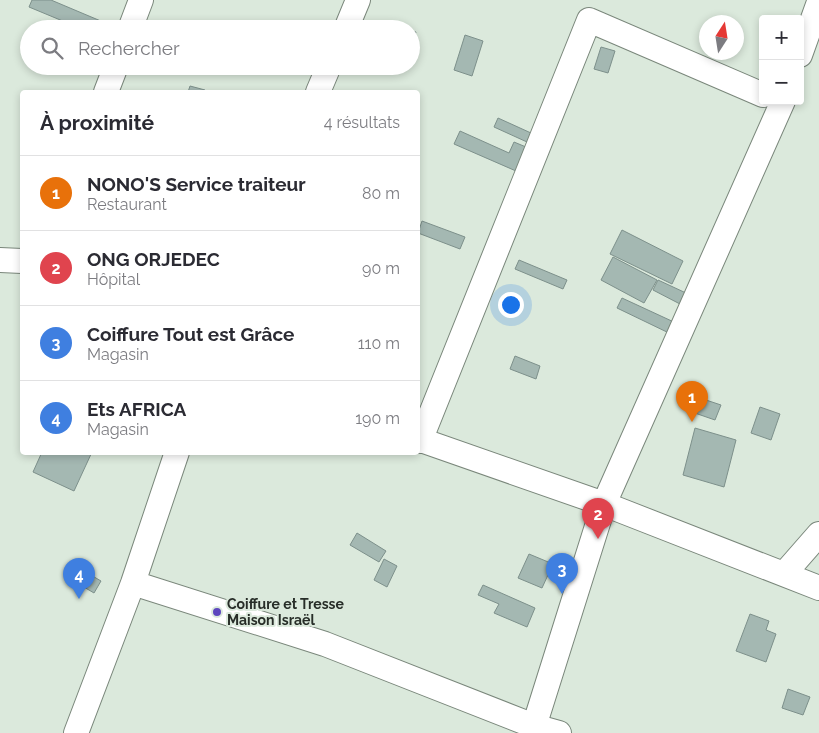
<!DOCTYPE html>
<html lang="fr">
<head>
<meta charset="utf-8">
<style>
  body { margin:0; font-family:Raleway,sans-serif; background:#f2f2f3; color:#2b2b33 }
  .controls { position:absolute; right:15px; top:15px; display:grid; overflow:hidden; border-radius:5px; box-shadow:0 2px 8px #0003 }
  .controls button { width:45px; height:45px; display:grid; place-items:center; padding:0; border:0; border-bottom:1px solid #e1e1e2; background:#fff; color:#2b2b33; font:25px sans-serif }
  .compass { position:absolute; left:699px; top:15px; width:45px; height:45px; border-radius:50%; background:#fff; box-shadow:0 2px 8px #0003; rotate:12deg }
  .you { position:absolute; left:510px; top:304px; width:18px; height:18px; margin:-12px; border:4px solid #fff; border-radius:50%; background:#1a73e8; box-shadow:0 0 0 8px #1a73e833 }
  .badge { display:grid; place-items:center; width:32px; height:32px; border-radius:50%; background:#5d46be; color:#fff; font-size:16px; font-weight:700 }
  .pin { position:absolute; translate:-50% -41px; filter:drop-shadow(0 1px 2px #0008) }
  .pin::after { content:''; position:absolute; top:26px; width:18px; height:15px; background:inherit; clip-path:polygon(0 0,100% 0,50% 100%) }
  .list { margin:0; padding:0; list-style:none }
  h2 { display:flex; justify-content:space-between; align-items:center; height:65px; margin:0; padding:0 20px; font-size:21px }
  h2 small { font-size:16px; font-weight:400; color:#7c7c81 }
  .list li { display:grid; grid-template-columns:32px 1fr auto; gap:15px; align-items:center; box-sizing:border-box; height:75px; padding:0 20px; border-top:1px solid #e1e1e2 }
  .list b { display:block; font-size:19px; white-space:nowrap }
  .list p { margin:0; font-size:16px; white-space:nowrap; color:#7c7c81 }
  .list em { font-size:16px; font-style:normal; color:#7c7c81 }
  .icon { flex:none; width:28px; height:28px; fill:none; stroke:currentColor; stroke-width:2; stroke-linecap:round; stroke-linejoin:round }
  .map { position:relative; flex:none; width:819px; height:733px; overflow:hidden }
  .search { position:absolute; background:#fff; box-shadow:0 2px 8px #0003; left:20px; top:20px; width:400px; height:55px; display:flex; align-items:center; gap:12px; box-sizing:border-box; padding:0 18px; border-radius:28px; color:#7c7c81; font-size:19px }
  .panel { position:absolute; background:#fff; box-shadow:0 2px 8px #0003; left:20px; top:90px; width:400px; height:365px; border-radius:5px }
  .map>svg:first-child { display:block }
  .building { fill:#a4b8b2; stroke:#7d908b }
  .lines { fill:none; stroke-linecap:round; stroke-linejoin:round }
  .minor-casing { stroke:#7a877b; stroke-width:26 }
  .minor { stroke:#fff; stroke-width:24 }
  .poi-dot { fill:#5d46be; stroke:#dbe9dc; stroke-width:2 }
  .labels { text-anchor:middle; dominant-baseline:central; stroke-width:4; stroke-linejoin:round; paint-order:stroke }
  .poi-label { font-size:14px; font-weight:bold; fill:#272d28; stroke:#dbe9dc; text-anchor:start }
</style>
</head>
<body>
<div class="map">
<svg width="819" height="733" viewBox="0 0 819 733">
  <rect width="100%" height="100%" fill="#dbe9dc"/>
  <!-- building -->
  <path class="building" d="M32,0H51L115,27L82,29L29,7Z
    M411,31L416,32L412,44L415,45L412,55Z
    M465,35L483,41L472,76L454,70Z
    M601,47L615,51L608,73L594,69Z
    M190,86L205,90L204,92H188Z
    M498,118L531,133L527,142L494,127Z
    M460,131L509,153L514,142L526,147L516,171L454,144Z
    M422,221L465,237L460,249L418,233Z
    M622,230L683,261L672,284L610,254Z
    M613,257L657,280L644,303L601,280Z
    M519,260L567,280L563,289L515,269Z
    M658,280L686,293L680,304L653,290Z
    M622,298L676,323L671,334L617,308Z
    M515,356L540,366L536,379L510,369Z
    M694,396L721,405L715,420L689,411Z
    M760,407L780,414L771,440L751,433Z
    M695,428L736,440L724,487L683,475Z
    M42,452H92L74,491L33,472Z
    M357,533L386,551L379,562L350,545Z
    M529,554L553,564L542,588L518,578Z
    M384,559L397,566L387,587L374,580Z
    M79,568L101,581L94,593L72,580Z
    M483,585L535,608L527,627L494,613L499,604L478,595Z
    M750,614L769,621L766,630L776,634L766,662L736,651Z
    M788,689L810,697L803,715L782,708Z"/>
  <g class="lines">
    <defs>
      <path id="minor" d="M130,29L141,0
        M346,29L358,0
        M800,55L819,2
        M106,92L116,66
        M318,92L329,66
        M0,260L22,261
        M418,439L604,504L819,588
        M420,441L589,20L763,95
        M784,574L819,534
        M133,583L325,644L534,726L559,733
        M76,733L133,583L177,452
        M532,733L604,504L783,101"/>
    </defs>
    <!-- minor casing -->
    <use href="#minor" class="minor-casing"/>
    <!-- minor -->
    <use href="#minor" class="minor"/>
  </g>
  <!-- markers -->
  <circle class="poi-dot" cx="217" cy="612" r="5"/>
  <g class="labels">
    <!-- poi labels -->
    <g class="poi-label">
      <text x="227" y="604">Coiffure et Tresse<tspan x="227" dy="16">Maison Israël</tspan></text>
    </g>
  </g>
</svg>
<div class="controls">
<button>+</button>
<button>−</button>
</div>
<svg class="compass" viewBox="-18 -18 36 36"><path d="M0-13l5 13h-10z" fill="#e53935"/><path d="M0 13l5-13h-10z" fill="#7c7c81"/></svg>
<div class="you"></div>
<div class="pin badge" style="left:692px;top:422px;background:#e8710a">1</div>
<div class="pin badge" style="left:598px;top:539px;background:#e0444e">2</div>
<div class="pin badge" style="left:562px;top:594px;background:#3f7fe0">3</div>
<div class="pin badge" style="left:79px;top:599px;background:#3f7fe0">4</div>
<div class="search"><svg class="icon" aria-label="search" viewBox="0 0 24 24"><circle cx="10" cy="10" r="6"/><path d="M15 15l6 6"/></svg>Rechercher</div>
<section class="panel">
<h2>À proximité<small>4 résultats</small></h2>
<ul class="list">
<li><span class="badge" style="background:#e8710a">1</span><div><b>NONO'S Service traiteur</b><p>Restaurant</p></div><em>80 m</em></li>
<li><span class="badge" style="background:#e0444e">2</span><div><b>ONG ORJEDEC</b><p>Hôpital</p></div><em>90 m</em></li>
<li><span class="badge" style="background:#3f7fe0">3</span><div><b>Coiffure Tout est Grâce</b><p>Magasin</p></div><em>110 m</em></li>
<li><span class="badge" style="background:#3f7fe0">4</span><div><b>Ets AFRICA</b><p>Magasin</p></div><em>190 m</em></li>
</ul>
</section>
</div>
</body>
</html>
